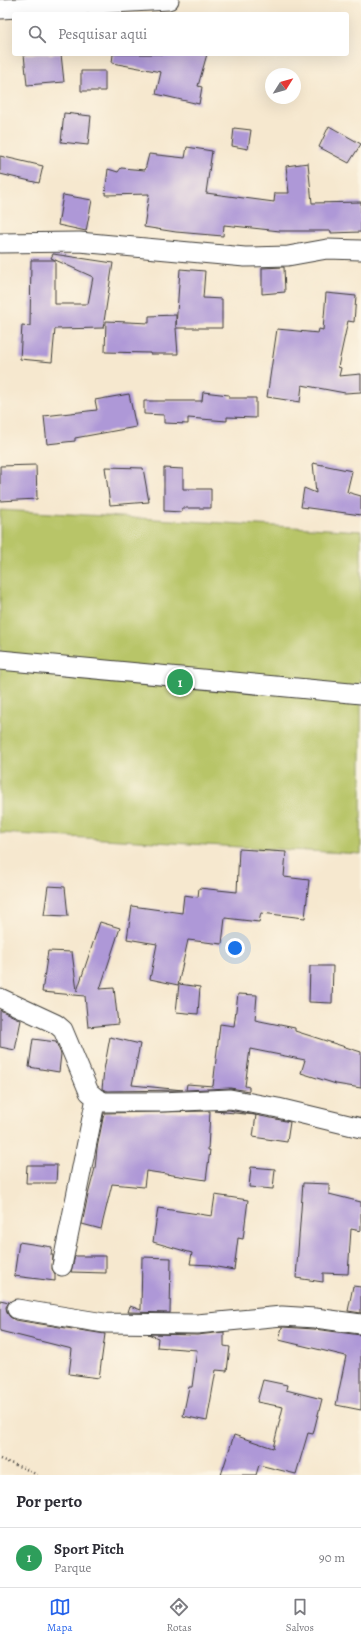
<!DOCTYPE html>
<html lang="pt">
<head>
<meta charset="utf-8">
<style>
  body { margin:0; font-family:Alegreya,serif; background:#f7f7f7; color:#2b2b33 }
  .compass { position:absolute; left:265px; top:68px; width:36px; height:36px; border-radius:50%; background:#fff; box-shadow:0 4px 16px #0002; rotate:53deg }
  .you { position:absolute; left:235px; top:948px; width:14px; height:14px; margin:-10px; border:3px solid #fff; border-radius:50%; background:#1a73e8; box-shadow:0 0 0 6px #1a73e833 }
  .badge { display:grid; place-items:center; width:26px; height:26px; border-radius:50%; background:#2563eb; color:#fff; font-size:13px; font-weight:700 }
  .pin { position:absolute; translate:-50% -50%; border:2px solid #fff; box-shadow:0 1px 4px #0006 }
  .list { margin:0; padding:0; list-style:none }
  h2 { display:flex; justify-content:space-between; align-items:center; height:52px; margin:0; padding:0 16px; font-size:17px }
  h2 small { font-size:13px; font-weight:400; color:#7c7c81 }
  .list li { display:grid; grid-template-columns:26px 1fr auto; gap:12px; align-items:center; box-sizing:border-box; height:60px; padding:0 16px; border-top:1px solid #e1e1e2 }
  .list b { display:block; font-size:15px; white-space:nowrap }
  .list p { margin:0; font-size:13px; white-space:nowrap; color:#7c7c81 }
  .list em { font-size:13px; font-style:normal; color:#7c7c81 }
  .icon { flex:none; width:22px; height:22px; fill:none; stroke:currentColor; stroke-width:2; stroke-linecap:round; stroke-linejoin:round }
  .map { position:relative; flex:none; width:361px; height:1475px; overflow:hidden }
  .search { position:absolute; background:#fff; box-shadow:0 4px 16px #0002; left:12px; right:12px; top:12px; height:44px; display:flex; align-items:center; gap:10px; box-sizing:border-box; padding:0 14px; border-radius:4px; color:#7c7c81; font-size:15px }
  .sheet { height:112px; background:#fff }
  nav { display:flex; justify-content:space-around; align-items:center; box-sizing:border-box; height:56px; border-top:1px solid #e1e1e2; background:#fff; font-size:11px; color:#7c7c81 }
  nav a { display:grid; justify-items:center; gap:2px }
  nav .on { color:#2563eb }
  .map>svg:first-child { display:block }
  .green { fill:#b8c567; stroke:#6a7042 }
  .building { fill:#ae98d7 }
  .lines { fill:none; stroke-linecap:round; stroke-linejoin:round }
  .minor-casing { stroke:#3d3b37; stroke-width:21 }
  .path { stroke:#3d3b37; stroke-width:2.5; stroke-dasharray:1 3; stroke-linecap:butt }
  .minor { stroke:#fff; stroke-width:19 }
</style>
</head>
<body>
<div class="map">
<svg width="361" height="1475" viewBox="0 0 361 1475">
  <rect width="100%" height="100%" fill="#fcf5e5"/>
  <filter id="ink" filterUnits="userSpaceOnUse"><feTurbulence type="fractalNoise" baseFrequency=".025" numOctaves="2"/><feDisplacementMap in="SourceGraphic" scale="8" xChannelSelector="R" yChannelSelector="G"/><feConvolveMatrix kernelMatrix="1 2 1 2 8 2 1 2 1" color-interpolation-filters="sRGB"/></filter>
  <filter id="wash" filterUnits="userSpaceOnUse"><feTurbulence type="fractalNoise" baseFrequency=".012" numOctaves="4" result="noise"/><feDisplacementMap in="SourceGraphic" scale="16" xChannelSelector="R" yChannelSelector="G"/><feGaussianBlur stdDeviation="0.9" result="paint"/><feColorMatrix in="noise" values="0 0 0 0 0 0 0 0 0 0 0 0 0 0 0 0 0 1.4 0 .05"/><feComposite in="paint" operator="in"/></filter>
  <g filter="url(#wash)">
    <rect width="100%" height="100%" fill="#f6e8cf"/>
    <!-- green -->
    <path class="green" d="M0,510L361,531V854L0,833Z"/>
    <g id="blocks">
      <!-- building -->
      <path class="building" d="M24,54H61L64,82L27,85Z
        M113,54H207L198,86L202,87L199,104L156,94L161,72L112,63Z
        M81,71H105V91H81Z
        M64,113L91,116L88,145L61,142Z
        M329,126L361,144L349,163L319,147Z
        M234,128L251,130L248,149L232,146Z
        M187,147L212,151L206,193L274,202L275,193H289L286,166L308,163L312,203L361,202V232L331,233V231H280L224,225L223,236L176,232L144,227L149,194L105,195L108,169L118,172L121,168L145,170L149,154L185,158Z
        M0,156L43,166L39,183L0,174Z
        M63,195L92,200L86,231L58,225Z
        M53,254L113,263L103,328L55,329L52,362L20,359L22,325L30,326L31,260H55V304H88L93,277L51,258Z
        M284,267L285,292L262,294V268Z
        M180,269L205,271L203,298L222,299V328H176L178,354H150V353L105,352L106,321L149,323V316L176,315V327Z
        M326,293L356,296L354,322L348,321L338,367L341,368L339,376L361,374V392L345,393L302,385L300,402L267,397L277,329L318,333L319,329L323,330Z
        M203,392L229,395V398H256V418L227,417V421L188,418V424L164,423V415L144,414V401H202Z
        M129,394L136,427L75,438V441L47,444L44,416L97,410L95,400Z
        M313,463L352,471L347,492L361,496V515L301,507L304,488L316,493Z
        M36,465L37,499L0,501V466Z
        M105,467L143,468L149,502L110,505Z
        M164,468L183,469V489H211V508H182V512L164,511Z
        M239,849L286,852L284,877L309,880L305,918L261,913L259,922L225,918L222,944L188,940L178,985L150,979L157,944L127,939L132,906L182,913L184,895L198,897L199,888L237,892Z
        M48,886L65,887L68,916L44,915Z
        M100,922L120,928L100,989L114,988L118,1024L88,1027L85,996L42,992L48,951L72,952L77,991Z
        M310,966H333L332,1003L309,1002Z
        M179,984L200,987L198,1014L176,1012Z
        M238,994L257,995L255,1020L295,1028V1031L361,1052V1088L336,1084L301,1073L305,1060L250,1049L245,1086L249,1087V1091L230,1088L186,1090L187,1084L213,1086L220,1024L234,1026Z
        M0,1010L21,1020L15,1050L0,1047Z
        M110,1037L140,1044L132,1085L183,1090L107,1091L102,1089L104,1070Z
        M33,1039L56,1042L61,1054L59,1072L29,1067Z
        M229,1110L276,1119L290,1122L287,1142L253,1137L256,1115L214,1111Z
        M210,1111L208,1150H210L206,1180L146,1171L144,1187L112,1184L101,1229L82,1224L88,1195L95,1168L97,1148L104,1113Z
        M27,1165H57L56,1183H26Z
        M251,1167L275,1169L273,1189L249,1187Z
        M303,1183L329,1184V1194L361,1202V1231L351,1229L348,1274L323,1273V1282L296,1278Z
        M215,1195L248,1200L243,1239L238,1238L234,1270L211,1266V1265L190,1264L192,1253L153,1242L158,1208L212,1216Z
        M19,1242L52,1247L51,1255H53L52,1269L55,1274V1281L14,1276Z
        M75,1256H106V1273L71,1272Z
        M142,1257L171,1258L170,1313L128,1312L130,1306L141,1310Z
        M353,1286L361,1287V1313L348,1311Z
        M0,1300L9,1302L6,1307L7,1313L10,1317L15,1320L105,1334L99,1378L69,1374L72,1349L0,1331Z
        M282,1327L314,1329L361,1335V1410L336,1405L346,1356L279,1340Z
        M224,1332V1346L230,1347L227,1371L216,1370L207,1421L183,1416L189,1387H192L197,1350L157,1347L158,1338L148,1334L197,1335Z
        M263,1380L287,1385L286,1390L322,1399L313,1434L308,1433L296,1474L259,1465L256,1475H221L234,1435L273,1448L283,1407L257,1402Z"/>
    </g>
  </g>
  <g filter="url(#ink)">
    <use href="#blocks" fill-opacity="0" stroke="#3d3b37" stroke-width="1"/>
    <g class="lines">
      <defs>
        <path id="minor" d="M0,9L169,0
          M0,243L79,242L245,257L288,256L327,249L361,250
          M0,660L361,694
          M0,998L56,1024L63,1030L89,1092L96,1098L104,1102H161L230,1099L278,1108L361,1128
          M62,1266L96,1098
          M17,1309L104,1323L197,1324L282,1316L315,1318L361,1324"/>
      </defs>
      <!-- minor casing -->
      <use href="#minor" class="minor-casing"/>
      <!-- path -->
      <path class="path" d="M0,1459L28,1470L37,1475"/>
      <!-- minor -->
      <use href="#minor" class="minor"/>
    </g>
  </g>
</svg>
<svg class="compass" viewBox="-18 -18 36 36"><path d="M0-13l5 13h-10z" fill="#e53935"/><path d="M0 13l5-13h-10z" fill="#7c7c81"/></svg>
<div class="you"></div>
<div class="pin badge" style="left:180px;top:682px;background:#2e9e5b">1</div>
<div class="search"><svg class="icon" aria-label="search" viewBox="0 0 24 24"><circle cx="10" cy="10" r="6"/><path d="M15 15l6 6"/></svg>Pesquisar aqui</div>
</div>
<section class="sheet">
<h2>Por perto<small></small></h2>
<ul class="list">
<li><span class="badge" style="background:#2e9e5b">1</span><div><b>Sport Pitch</b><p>Parque</p></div><em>90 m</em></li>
</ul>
</section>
<nav>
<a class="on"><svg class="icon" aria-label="map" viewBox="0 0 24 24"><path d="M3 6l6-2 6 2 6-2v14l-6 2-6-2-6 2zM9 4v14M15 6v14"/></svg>Mapa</a>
<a><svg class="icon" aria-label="directions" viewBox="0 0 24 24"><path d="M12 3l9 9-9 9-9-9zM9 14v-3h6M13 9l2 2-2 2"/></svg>Rotas</a>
<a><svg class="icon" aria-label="saved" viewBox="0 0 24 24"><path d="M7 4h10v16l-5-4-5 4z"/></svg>Salvos</a>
</nav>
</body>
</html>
